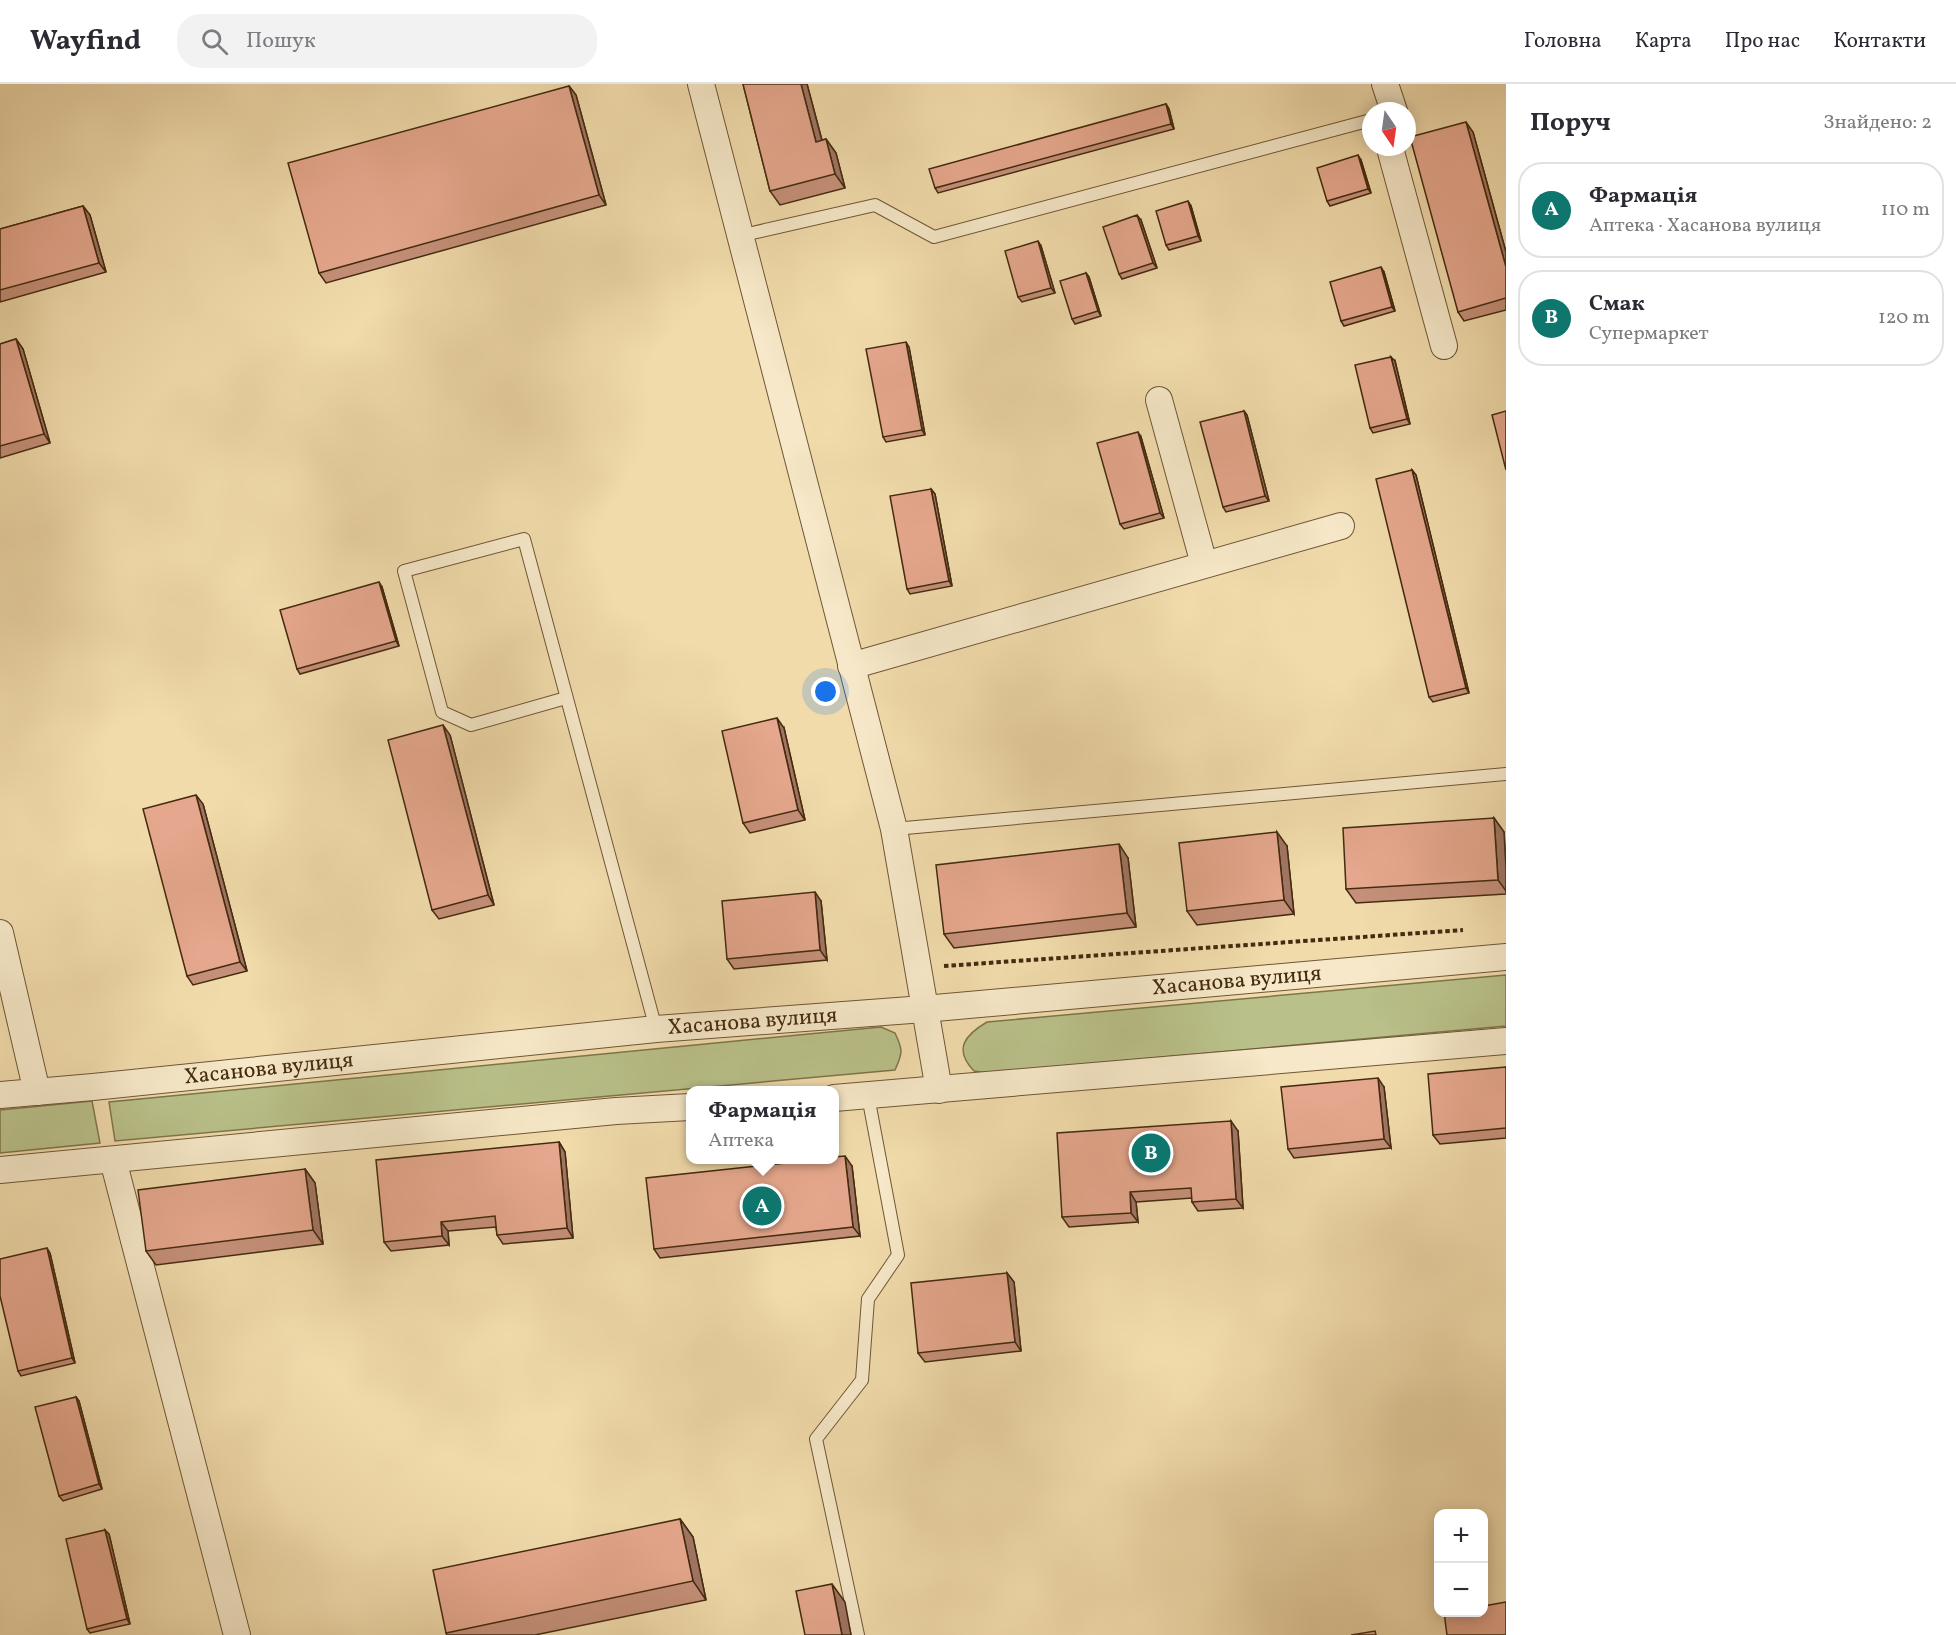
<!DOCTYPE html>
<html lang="uk">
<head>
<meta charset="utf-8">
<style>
  body { margin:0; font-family:Vollkorn,serif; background:#f2f2f3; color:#2b2b33 }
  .controls { position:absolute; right:18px; bottom:18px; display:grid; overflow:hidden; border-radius:12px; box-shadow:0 3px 15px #0003 }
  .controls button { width:54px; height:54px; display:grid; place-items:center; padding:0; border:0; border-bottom:2px solid #e1e1e2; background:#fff; color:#2b2b33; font:30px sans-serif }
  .compass { position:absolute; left:1362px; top:18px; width:54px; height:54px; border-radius:50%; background:#fff; box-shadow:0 3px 15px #0003; rotate:167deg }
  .you { position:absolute; left:826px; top:608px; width:21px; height:21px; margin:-15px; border:4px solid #fff; border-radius:50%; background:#1a73e8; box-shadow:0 0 0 9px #1a73e833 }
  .badge { display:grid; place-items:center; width:39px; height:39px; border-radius:50%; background:#0f766e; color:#fff; font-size:20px; font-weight:700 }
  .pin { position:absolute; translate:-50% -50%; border:3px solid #fff; box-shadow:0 2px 6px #0006 }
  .popup { position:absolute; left:686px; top:1002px; width:153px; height:78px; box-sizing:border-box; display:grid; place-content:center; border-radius:12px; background:#fff; filter:drop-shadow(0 2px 4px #0005); font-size:20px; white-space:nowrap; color:#7c7c81 }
  .popup b { font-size:22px; color:#2b2b33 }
  .popup::after { content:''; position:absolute; left:50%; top:100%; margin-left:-12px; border:12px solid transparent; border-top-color:#fff }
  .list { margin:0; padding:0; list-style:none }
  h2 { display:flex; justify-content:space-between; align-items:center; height:78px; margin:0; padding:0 24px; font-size:26px }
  h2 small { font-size:20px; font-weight:400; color:#7c7c81 }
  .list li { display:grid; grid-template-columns:39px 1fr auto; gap:18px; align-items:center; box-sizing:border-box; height:96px; margin:0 12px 12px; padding:0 12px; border:2px solid #e1e1e2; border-radius:24px }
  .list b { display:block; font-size:22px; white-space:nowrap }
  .list p { margin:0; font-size:20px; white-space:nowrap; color:#7c7c81 }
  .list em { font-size:20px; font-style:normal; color:#7c7c81 }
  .icon { flex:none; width:33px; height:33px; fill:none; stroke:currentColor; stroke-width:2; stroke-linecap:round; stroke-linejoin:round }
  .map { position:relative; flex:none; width:1506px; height:1551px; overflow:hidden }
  header { display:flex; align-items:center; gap:36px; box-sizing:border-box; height:84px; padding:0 30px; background:#fff; border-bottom:2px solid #e1e1e2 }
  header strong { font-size:28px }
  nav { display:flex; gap:33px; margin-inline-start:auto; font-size:21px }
  .search { width:420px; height:54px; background:#f2f2f3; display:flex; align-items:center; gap:15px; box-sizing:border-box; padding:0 21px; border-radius:24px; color:#7c7c81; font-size:22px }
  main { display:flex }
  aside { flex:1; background:#fff }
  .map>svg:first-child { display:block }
  .green { fill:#b9c089; stroke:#7e754c; stroke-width:1.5 }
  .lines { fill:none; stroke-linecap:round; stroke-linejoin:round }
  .lane-casing { stroke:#6f5636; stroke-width:14 }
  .street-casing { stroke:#6f5636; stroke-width:28 }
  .path { stroke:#442a0f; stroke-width:4; stroke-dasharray:4.5 3; stroke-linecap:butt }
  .lane { stroke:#f6e8c8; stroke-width:12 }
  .street { stroke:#f6e8c8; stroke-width:26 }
  .wall { fill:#c59079; stroke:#442a0f; stroke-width:1.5 }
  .shaded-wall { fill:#a07563; stroke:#442a0f; stroke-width:1.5 }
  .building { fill:#e5a78d; stroke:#442a0f; stroke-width:1.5 }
  .labels { text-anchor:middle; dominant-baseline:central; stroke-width:4.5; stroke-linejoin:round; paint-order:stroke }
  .street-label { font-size:22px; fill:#442a0f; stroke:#f6e8c8 }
</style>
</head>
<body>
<header>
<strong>Wayfind</strong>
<div class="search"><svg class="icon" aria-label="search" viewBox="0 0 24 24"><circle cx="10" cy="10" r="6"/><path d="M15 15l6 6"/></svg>Пошук</div>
<nav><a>Головна</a><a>Карта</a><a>Про нас</a><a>Контакти</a></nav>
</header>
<main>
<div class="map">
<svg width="1506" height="1551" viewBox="0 0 1506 1551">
  <rect width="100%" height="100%" fill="#f1dbab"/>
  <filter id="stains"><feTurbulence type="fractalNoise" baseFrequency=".00333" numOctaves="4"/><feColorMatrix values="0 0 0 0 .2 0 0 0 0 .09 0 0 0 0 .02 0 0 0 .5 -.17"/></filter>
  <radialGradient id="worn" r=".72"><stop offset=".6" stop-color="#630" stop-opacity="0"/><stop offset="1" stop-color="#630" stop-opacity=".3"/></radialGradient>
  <!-- green -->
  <path class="green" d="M1506,891V942L987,989L974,987C953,965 965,951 987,938Z
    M881,943L895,949C903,966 903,968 895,986L115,1057L109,1018Z
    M92,1017L100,1059L0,1069V1026Z"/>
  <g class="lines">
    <defs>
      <path id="lane" d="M739,152L875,121L934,153L1371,36
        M566,614L471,641L442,628L404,487L524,455L656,945
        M894,745L1506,690
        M858,1551L816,1355L862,1296L868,1215L898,1171L868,1012"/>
      <g id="street">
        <path d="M701,0L894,745L939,1006"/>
        <path d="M1385,0L1394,27"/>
        <path d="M1392,63L1391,68L1444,262"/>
        <path d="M1159,316L1204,480"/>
        <path d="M851,582L1341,442"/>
        <path d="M0,849L37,1008"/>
        <path id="s1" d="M0,1011L93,1003L656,945L924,925L1506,873"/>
        <path d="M834,1014L1506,957"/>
        <path d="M113,1076L237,1551"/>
        <path d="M0,1086L616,1027L690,1023"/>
      </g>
    </defs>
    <!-- lane casing -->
    <use href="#lane" class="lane-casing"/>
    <!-- street casing -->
    <use href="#street" class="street-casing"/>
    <!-- path -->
    <path class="path" d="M944,882L1463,846"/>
    <!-- lane -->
    <use href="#lane" class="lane"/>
    <!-- street -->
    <use href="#street" class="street"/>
  </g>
  <!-- wall -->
  <path class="wall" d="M743,0H807L822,56L826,55L836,69L845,104L780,121L770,107Z
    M569,2L576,11L606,121L326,199L319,189Z
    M1166,20L1169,25L1174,45L938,109L935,104Z
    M1473,48L1506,168V226L1464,237L1458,228Z
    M1361,76L1371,109L1330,122L1327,117Z
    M83,122L90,131L106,188L0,218V145Z
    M1191,122L1201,157L1169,166L1166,161Z
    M1141,136L1157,184L1122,195L1119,190Z
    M1041,162L1055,209L1022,218L1018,213Z
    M1384,188L1395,227L1344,242L1341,237Z
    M1086,189L1089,193L1101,232L1075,240L1072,235Z
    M16,255L23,265L50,359L0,374V260Z
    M909,263L925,351L886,358L883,353Z
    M1395,277L1410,340L1373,349L1370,344Z
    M1244,327L1247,331L1269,417L1226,428L1223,423Z
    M1141,353L1164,434L1124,445L1120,440Z
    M1412,386L1416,391L1469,609L1433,618L1429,613Z
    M931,405L935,410L952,502L910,510L907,505Z
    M382,503L399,562L300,590L297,585Z
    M784,644L805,736L750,749L743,739Z
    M450,651L494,821L439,835L432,826Z
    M203,720L247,887L193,901L187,892Z
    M1494,734L1504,748L1506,784V810L1356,819L1346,805Z
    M1287,762L1294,830L1197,841L1187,827Z
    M1128,774L1136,843L954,864L944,850Z
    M821,817L827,876L734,885L727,875Z
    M1506,983V1054L1440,1060L1433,1051Z
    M1384,1003L1391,1064L1294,1074L1288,1065Z
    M1238,1047L1243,1124L1198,1127L1192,1118V1114L1136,1118L1138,1138L1069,1143L1062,1133Z
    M559,1058L565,1068L573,1154L503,1160L497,1151L496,1143L448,1147L449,1161L391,1167L384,1158Z
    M852,1082L860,1152L660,1174L654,1165Z
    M305,1085L315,1099L323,1160L156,1181L146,1167Z
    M50,1169L75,1279L21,1292L18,1287Z
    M1007,1189L1014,1198L1021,1267L925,1278L918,1269Z
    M76,1313L79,1317L102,1405L63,1417L59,1412Z
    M680,1435L693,1453L706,1516L535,1551H447L446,1549Z
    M109,1450L130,1540L90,1549L87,1545Z"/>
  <!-- shaded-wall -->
  <path class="shaded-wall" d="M801,0H807L826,72L816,58Z
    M569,2L576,11L606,121L599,111Z
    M1166,20L1169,25L1174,45L1171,40Z
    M1466,38L1473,48L1506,168V183Z
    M826,55L836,69L845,104L835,90Z
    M1358,71L1361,76L1371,109L1368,105Z
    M1188,117L1191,122L1201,157L1198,152Z
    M83,122L90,131L106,188L99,179Z
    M1137,131L1141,136L1157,184L1153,179Z
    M1038,157L1041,162L1055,209L1051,204Z
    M1381,183L1384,188L1395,227L1392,223Z
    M1086,189L1089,193L1101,232L1098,227Z
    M16,255L23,265L50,359L44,350Z
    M906,258L909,263L925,351L922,346Z
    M1391,273L1395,277L1410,340L1407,335Z
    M1244,327L1247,331L1269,417L1265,412Z
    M1138,348L1141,353L1164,434L1160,429Z
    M1412,386L1416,391L1469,609L1466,604Z
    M931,405L935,410L952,502L949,497Z
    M379,498L382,503L399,562L396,557Z
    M777,634L784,644L805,736L798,726Z
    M443,641L450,651L494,821L488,811Z
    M196,711L203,720L247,887L240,878Z
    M1494,734L1504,748L1506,784V807L1498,796Z
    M1277,748L1287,762L1294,830L1284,816Z
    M1119,760L1128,774L1136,843L1127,829Z
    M815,808L821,817L827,876L820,866Z
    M1378,994L1384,1003L1391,1064L1384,1055Z
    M1231,1037L1238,1047L1243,1124L1236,1115Z
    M559,1058L565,1068L573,1154L567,1144Z
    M845,1072L852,1082L860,1152L853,1143Z
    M305,1085L315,1099L323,1160L313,1146Z
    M1130,1108L1136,1118L1138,1138L1131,1129Z
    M441,1138L448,1147L449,1161L442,1152Z
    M47,1164L50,1169L75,1279L72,1274Z
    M1007,1189L1014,1198L1021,1267L1015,1258Z
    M76,1313L79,1317L102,1405L99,1400Z
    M680,1435L693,1453L706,1516L693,1497Z
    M105,1446L109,1450L130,1540L127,1535Z
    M832,1500L845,1518L851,1551H842Z"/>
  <!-- building -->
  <path class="building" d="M743,0H801L816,58L826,55L835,90L770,107Z
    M569,2L599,111L319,189L288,79Z
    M1166,20L1171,40L935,104L929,85Z
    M1466,38L1506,183V214L1458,228L1410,53Z
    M1358,71L1368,105L1327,117L1317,84Z
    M1188,117L1198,152L1166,161L1156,127Z
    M83,122L99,179L0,206V145Z
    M1137,131L1153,179L1119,190L1103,143Z
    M1038,157L1051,204L1018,213L1005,167Z
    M1381,183L1392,223L1341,237L1330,198Z
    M1086,189L1098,227L1072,235L1060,197Z
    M16,255L44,350L0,362V260Z
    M906,258L922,346L883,353L866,265Z
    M1391,273L1407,335L1370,344L1355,281Z
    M1244,327L1265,412L1223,423L1200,338Z
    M1506,327V386L1492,331Z
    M1138,348L1160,429L1120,440L1097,359Z
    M1412,386L1466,604L1429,613L1376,395Z
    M931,405L949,497L907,505L890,412Z
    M379,498L396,557L297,585L280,526Z
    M777,634L798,726L743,739L722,647Z
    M443,641L488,811L432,826L388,656Z
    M196,711L240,878L187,892L143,725Z
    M1494,734L1498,796L1346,805L1343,744Z
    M1277,748L1284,816L1187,827L1179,759Z
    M1119,760L1127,829L944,850L936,781Z
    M815,808L820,866L727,875L722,817Z
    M1506,983V1044L1433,1051L1428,990Z
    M1378,994L1384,1055L1288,1065L1281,1003Z
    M1231,1037L1236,1115L1192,1118L1191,1104L1130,1108L1131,1129L1062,1133L1057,1049Z
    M559,1058L567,1144L497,1151L495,1132L441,1138L442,1152L384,1158L376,1076Z
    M845,1072L853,1143L654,1165L646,1094L814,1076H834V1073Z
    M305,1085L313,1146L146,1167L138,1106Z
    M47,1164L72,1274L18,1287L0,1212V1175Z
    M1007,1189L1015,1258L918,1269L911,1199Z
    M76,1313L99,1400L59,1412L35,1323Z
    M680,1435L693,1497L446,1549L433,1486Z
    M105,1446L127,1535L87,1545L66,1455Z
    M832,1500L842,1551H805L796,1507Z
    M1506,1518V1551H1447L1444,1528H1484V1522Z
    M1375,1547L1376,1551H1351Z"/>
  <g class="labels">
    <!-- street labels -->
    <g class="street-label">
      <text stroke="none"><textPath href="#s1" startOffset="1242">Хасанова вулиця</textPath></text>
      <text stroke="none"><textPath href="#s1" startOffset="756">Хасанова вулиця</textPath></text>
      <text stroke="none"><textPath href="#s1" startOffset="270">Хасанова вулиця</textPath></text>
    </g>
  </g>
  <rect width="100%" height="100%" filter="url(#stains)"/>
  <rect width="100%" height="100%" fill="url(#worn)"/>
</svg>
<div class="controls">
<button>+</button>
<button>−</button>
</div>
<svg class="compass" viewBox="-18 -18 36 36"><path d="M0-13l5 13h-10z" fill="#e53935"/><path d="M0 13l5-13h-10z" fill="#7c7c81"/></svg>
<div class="you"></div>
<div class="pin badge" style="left:762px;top:1122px">A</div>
<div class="popup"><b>Фармація</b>Аптека</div>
<div class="pin badge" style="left:1151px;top:1069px">B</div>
</div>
<aside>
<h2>Поруч<small>Знайдено: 2</small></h2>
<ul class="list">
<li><span class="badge">A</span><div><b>Фармація</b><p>Аптека · Хасанова вулиця</p></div><em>110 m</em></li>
<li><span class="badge">B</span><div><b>Смак</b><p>Супермаркет</p></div><em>120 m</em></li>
</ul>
</aside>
</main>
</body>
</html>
